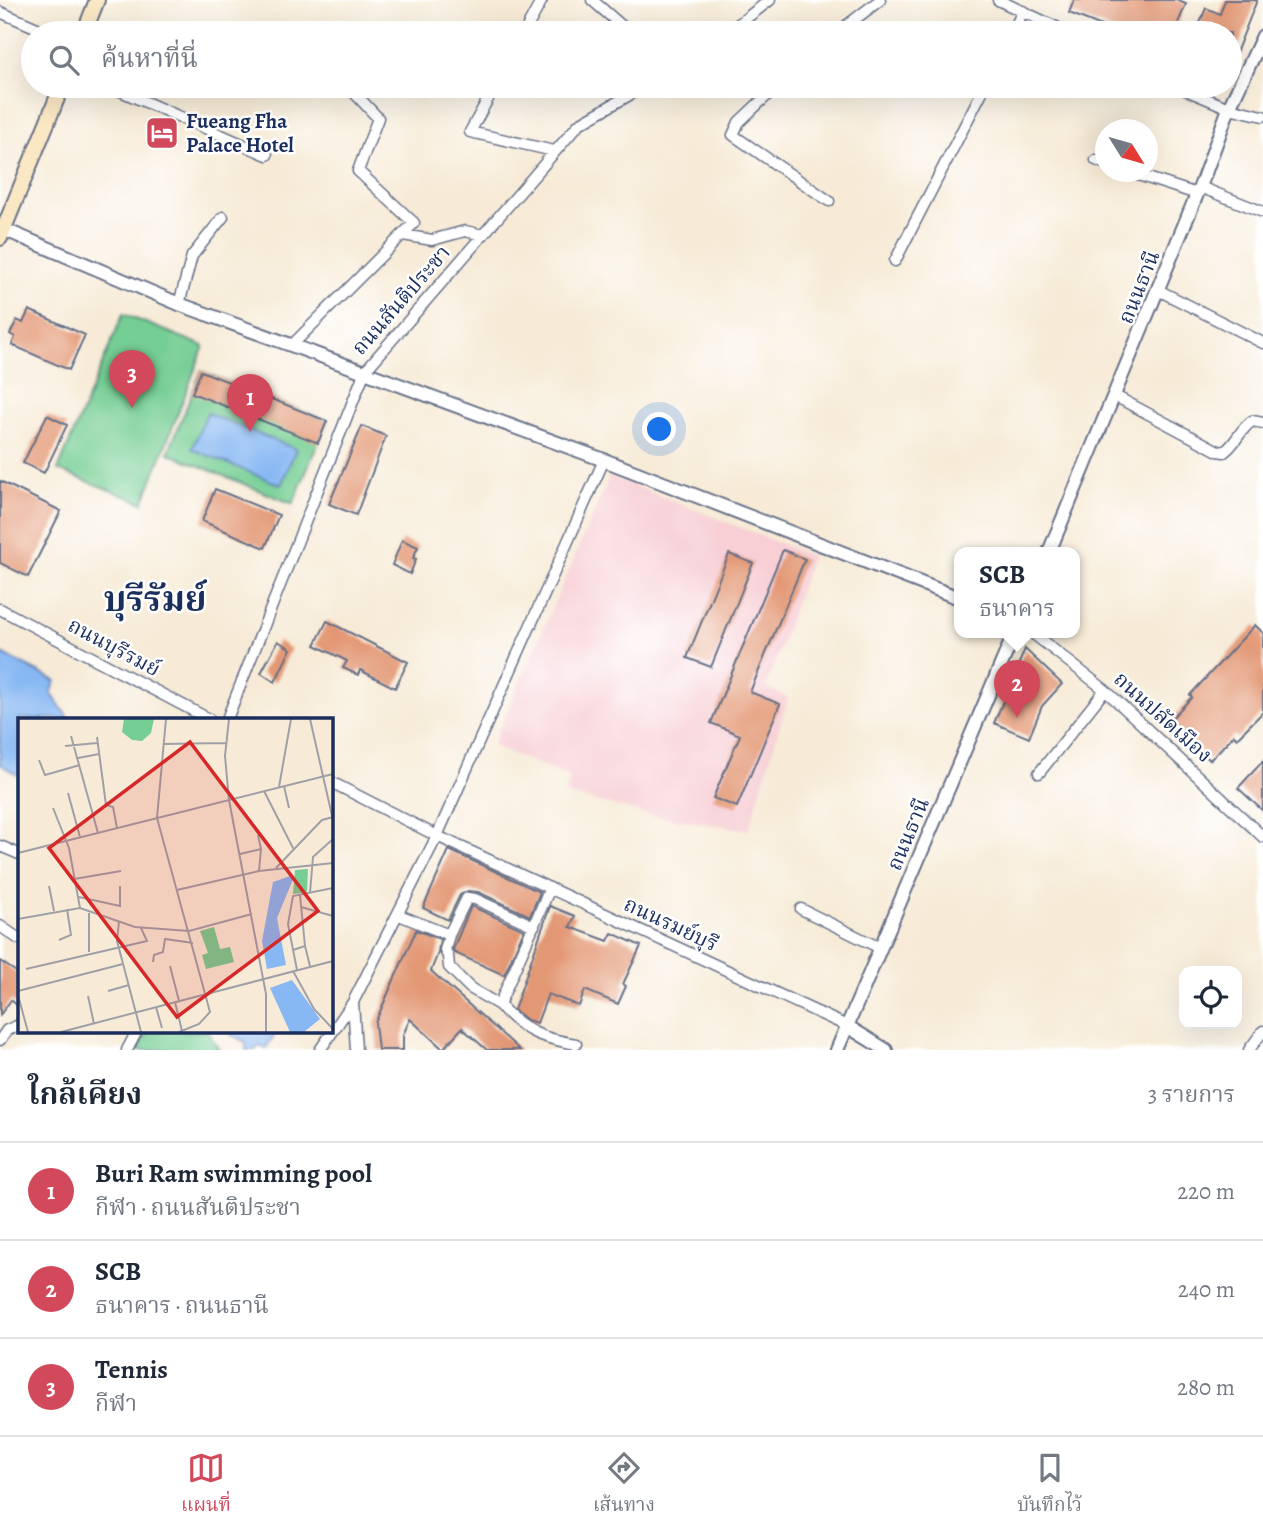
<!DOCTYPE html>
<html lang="th">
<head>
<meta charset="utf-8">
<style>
  body { margin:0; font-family:Alegreya,"Noto Serif Thai",serif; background:#f2f2f3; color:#1f2937 }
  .controls { position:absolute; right:21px; bottom:21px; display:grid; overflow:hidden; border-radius:14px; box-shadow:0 7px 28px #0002 }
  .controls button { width:63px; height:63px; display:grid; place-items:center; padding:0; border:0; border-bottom:2px solid #e0e1e3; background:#fff; color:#1f2937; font:35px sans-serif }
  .compass { position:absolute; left:1095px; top:119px; width:63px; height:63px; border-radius:50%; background:#fff; box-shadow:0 7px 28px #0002; rotate:127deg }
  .you { position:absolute; left:660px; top:430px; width:24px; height:24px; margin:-18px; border:5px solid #fff; border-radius:50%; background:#1a73e8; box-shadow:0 0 0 10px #1a73e833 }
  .badge { display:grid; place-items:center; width:46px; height:46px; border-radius:50%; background:#d1495b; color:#fff; font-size:23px; font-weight:700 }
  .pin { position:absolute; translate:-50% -58px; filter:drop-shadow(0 2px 4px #0008) }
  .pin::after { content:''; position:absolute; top:37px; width:24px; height:21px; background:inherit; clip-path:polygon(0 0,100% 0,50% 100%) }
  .popup { position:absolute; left:954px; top:547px; width:126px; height:91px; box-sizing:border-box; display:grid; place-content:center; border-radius:14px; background:#fff; filter:drop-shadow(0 2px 5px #0005); font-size:23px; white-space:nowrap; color:#747a83 }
  .popup b { font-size:26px; color:#1f2937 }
  .popup::after { content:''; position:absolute; left:50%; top:100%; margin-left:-14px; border:14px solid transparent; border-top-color:#fff }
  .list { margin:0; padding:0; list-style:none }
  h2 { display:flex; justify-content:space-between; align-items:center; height:91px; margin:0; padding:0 28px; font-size:30px }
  h2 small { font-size:23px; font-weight:400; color:#747a83 }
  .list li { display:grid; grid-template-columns:46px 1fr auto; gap:21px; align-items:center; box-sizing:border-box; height:98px; padding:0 28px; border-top:2px solid #e0e1e3 }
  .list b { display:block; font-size:26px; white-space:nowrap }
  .list p { margin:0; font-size:23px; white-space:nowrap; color:#747a83 }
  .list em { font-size:23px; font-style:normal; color:#747a83 }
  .icon { flex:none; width:38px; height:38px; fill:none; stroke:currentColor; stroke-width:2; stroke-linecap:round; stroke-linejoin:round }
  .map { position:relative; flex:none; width:1263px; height:1050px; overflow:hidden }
  .search { position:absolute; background:#fff; box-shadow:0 7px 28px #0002; left:21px; right:21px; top:21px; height:77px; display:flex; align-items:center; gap:18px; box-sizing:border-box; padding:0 24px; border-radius:38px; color:#747a83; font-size:26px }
  .sheet { height:385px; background:#fff }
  nav { display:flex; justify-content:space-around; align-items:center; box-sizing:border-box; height:98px; border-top:2px solid #e0e1e3; background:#fff; font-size:19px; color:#747a83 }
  nav a { display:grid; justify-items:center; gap:4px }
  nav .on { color:#d1495b }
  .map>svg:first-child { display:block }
  .built { fill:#f7cfd5 }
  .green { fill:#75ce93; stroke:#487e78; stroke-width:2 }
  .water { fill:#87b8f3; stroke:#5174a8; stroke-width:2 }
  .building { fill:#e39874 }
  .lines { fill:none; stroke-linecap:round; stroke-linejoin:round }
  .minor-casing { stroke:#687188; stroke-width:13 }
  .tertiary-casing { stroke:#687188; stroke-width:16 }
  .secondary-casing { stroke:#687188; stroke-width:18 }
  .minor { stroke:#fff; stroke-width:10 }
  .tertiary { stroke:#fff; stroke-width:12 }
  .secondary { stroke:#fae7c3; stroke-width:14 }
  .labels { text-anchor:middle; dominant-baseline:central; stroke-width:5; stroke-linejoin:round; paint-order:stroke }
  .poi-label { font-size:21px; font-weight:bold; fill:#1b2f5e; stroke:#fff; text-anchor:start }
  .street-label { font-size:21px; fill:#1b2f5e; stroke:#fff }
  .town-label { font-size:35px; font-weight:bold; fill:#1b2f5e; stroke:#fff }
  .inset-road { fill:none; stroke:#9fa0a7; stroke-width:2 }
  .view { fill:#d62828; fill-opacity:0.15; stroke:#d62828; stroke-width:3.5 }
  .inset-edge { fill:none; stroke:#1b2f5e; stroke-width:3.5 }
</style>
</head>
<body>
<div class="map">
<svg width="1263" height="1050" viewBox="0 0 1263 1050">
  <rect width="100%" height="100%" fill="#fff"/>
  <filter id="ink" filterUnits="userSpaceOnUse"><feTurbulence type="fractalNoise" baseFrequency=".0143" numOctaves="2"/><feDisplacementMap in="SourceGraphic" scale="14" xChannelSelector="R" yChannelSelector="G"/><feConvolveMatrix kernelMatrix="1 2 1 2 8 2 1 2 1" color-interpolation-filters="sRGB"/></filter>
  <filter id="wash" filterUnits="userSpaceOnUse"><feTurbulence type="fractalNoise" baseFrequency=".00686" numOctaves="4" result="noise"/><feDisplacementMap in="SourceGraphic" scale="28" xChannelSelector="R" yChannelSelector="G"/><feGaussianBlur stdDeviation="1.57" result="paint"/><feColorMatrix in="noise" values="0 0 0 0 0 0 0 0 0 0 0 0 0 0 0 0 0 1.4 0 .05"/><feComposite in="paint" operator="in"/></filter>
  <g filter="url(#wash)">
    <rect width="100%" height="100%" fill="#f7ebd7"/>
    <!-- built -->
    <path class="built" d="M610,476L812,556L766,687L788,698L749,830L658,817L565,794L570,777L492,746Z"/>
    <!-- green -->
    <path class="green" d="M123,314L204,346L143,503L58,470Z
      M201,371L327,421L293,504L168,453Z
      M149,1031H208L219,1050H137Z"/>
    <!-- water -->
    <path class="water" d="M207,413L296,449L281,485L192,449Z
      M0,653L56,681L51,693L69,719H19V776L0,764Z
      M232,1031H277L266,1048L259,1046L255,1050H246V1042L231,1035Z"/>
    <g id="blocks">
      <!-- building -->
      <path class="building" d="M1074,0H1176L1186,4L1174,33H1119L1069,13Z
        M1225,0H1257L1230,68V33H1196L1206,8L1220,14Z
        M29,310L85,335L69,370L12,345L15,337L10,334L17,320L23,323Z
        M201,371L327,421L318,443L192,393Z
        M47,415L67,425L44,473L23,463Z
        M362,426L386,436L356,515L329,504Z
        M0,481L61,511L28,577L0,563Z
        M215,489L279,515L265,548L202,521Z
        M402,540L418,547L413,558L416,559L410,574L392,565Z
        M783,550L805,559L750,692L780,704L737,807L713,798L740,735L711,723Z
        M729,554L753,563L711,667L687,658Z
        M327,621L408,662L395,688L360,670L358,675L343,668L347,661L315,645Z
        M1255,625L1263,633V712L1237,738L1234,735L1210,760L1168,722L1192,697L1190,695Z
        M278,641L291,649L275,682L261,673Z
        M1025,649L1062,684L1042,706L1029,738L994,723Z
        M1263,761V811L1238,788Z
        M449,850L540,892L530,916L478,892L468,891L460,895L448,920L423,908Z
        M471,906L524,930L504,975L455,953L453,949Z
        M550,906L575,916L570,927L608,941L612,933L641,946L623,984L626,986L618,1004L585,990L579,1006L548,994L537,1023L527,1020L514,1010Z
        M416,930L440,939L438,953L431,971L520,1050H487L462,1028L443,1049L410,1019L403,1035V1050H378L375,1023Z
        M0,961L19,974V1007L11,1000L0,1015Z"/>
    </g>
  </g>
  <g filter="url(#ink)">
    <use href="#blocks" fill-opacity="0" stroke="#687188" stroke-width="2"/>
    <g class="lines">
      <defs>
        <path id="minor" d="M592,0L630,33
          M998,0L1069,33
          M0,12L49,33
          M524,33L542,0
          M727,33L770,0
          M837,33L880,0
          M1012,33L1023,11
          M109,86L267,155
          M495,86L470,132L554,151
          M777,86L739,122L733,135L829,201
          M1176,86L1229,108L1263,116
          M1096,160L1106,164
          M1129,172L1197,194
          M1200,187L1263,212
          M403,235L432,240L465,231L483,235
          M895,261L985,86
          M1158,290L1263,343
          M179,304L192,256L223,217
          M293,344L414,223L358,171L378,118L348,86
          M1115,396L1218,451L1224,452C1236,444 1240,429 1252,421L1263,423
          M0,609L209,719
          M1031,632L1105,690L1263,837
          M227,719L365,371L579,124L645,86
          M1039,773L1105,690
          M331,782L437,836L847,1026
          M0,846L19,854
          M550,888L499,1005C525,1032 540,1038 576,1044
          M801,909L880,948
          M399,915L449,935
          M0,926L19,939
          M353,1002L356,1050
          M499,1005L470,988L449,967L448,956L445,950L449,935L467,898L475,899L534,926
          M0,1040L7,1030L19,1025
          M127,1050L137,1031
          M320,1050L353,1002L437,836L604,460
          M1249,1050L1263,1031"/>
        <path id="tertiary" d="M3,229L179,304L604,460L959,598
          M1049,552L1200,187L1229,108L1263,36
          M847,1026L886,1050
          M837,1050L1015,632"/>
        <path id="secondary" d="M84,33L97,0
          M0,238L62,86"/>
      </defs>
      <!-- minor casing -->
      <use href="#minor" class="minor-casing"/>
      <!-- tertiary casing -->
      <use href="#tertiary" class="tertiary-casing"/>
      <!-- secondary casing -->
      <use href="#secondary" class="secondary-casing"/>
      <!-- minor -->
      <use href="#minor" class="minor"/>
      <!-- tertiary -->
      <use href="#tertiary" class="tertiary"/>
      <!-- secondary -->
      <use href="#secondary" class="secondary"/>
    </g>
  </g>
  <!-- icons -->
  <defs>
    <symbol id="hotel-square" viewBox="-11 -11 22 22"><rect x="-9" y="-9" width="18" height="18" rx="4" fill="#d1495b" stroke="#fff"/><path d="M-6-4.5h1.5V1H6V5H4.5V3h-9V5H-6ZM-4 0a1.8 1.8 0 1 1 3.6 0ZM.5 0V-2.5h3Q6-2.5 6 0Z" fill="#fff"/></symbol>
  </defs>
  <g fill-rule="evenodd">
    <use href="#hotel-square" x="143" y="114" width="38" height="38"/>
  </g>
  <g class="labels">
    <!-- poi labels -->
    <g class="poi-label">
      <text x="186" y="121">Fueang Fha<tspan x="186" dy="24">Palace Hotel</tspan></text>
    </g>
    <!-- street labels -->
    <g class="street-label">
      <text transform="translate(1139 287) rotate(-68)">ถนนธานี</text>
      <text transform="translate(401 300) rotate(-49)">ถนนสันติประชา</text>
      <text transform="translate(114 647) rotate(28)">ถนนบุรีรมย์</text>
      <text transform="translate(1163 717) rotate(42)">ถนนปลัดเมือง</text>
      <text transform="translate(908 834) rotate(-67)">ถนนธานี</text>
      <text transform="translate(671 924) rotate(25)">ถนนรมย์บุรี</text>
    </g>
    <!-- town labels -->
    <g class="town-label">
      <text x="155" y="599">บุรีรัมย์</text>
    </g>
  </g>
  <!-- overview -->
  <g transform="translate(18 718)">
    <rect width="315" height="315" fill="#f7ebd7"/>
    <path d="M106,1H136L133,15L124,23L114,22L104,14ZM290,151L289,174L275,176L277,152ZM196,209L202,231L212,229L216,244L188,251L184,237L190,235L182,213Z" fill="#75ce93"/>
    <path d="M272,158L276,159L259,200L268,247L249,251L244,223L255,164ZM274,262L302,301L286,314H272L252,270Z" fill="#87b8f3"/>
    <path class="inset-road" d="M148,1L139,100L192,294L181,306L161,314M211,1L207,38L211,82L248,276V314M292,1L315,102M53,18L80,115M79,19L88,87L95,89L99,110M145,26L208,25M47,28L79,25M60,40L81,36M21,42L27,57L62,47M266,68L271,90M261,69L273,1M246,73L276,132M50,75L62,119M35,90L51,130L62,190M0,135L315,56M222,136L243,131L240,117M258,150L304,102L315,99M241,153L243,131M56,161L103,153M31,168L36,193M159,172L241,153L315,145M292,175L295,139L315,121M282,177L287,228M61,179L102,188V168M283,189L315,198M71,195V234M0,201L62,190L117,209L171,213L234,196M101,203L99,223L123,314M41,222L53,217L49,191M275,232L287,228L292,248M135,244L136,237L145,234L147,221L175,225M152,248L161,283M8,251L129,223L123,210M279,252L270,206L275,178L315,170M275,253L296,291L315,311M0,273L105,246M90,273L111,267M0,277L10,314M70,278L76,306M157,284L164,313M138,289L144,310M43,314L315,243"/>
    <path class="view" d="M172,24L300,193L159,299L31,130Z"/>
    <rect width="315" height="315" class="inset-edge"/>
  </g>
</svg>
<div class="controls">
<button><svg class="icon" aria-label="locate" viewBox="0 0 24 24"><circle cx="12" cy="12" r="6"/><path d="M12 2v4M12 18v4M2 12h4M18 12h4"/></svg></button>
</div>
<svg class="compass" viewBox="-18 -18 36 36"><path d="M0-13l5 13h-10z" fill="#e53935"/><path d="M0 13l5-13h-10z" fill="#747a83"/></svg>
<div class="you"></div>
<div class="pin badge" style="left:250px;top:432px">1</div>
<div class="pin badge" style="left:1017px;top:718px">2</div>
<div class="popup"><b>SCB</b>ธนาคาร</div>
<div class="pin badge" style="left:132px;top:408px">3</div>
<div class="search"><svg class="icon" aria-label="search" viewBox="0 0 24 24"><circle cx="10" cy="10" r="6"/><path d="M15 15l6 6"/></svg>ค้นหาที่นี่</div>
</div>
<section class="sheet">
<h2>ใกล้เคียง<small>3 รายการ</small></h2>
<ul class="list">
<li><span class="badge">1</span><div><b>Buri Ram swimming pool</b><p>กีฬา · ถนนสันติประชา</p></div><em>220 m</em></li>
<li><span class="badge">2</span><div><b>SCB</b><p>ธนาคาร · ถนนธานี</p></div><em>240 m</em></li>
<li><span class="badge">3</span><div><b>Tennis</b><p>กีฬา</p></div><em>280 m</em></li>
</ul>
</section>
<nav>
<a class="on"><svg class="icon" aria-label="map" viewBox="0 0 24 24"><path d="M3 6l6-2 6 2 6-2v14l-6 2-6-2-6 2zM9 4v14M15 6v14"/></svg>แผนที่</a>
<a><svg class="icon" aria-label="directions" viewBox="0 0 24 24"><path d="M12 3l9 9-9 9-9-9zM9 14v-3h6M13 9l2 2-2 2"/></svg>เส้นทาง</a>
<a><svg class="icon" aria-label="saved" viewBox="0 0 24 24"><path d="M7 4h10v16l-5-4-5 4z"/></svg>บันทึกไว้</a>
</nav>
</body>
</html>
